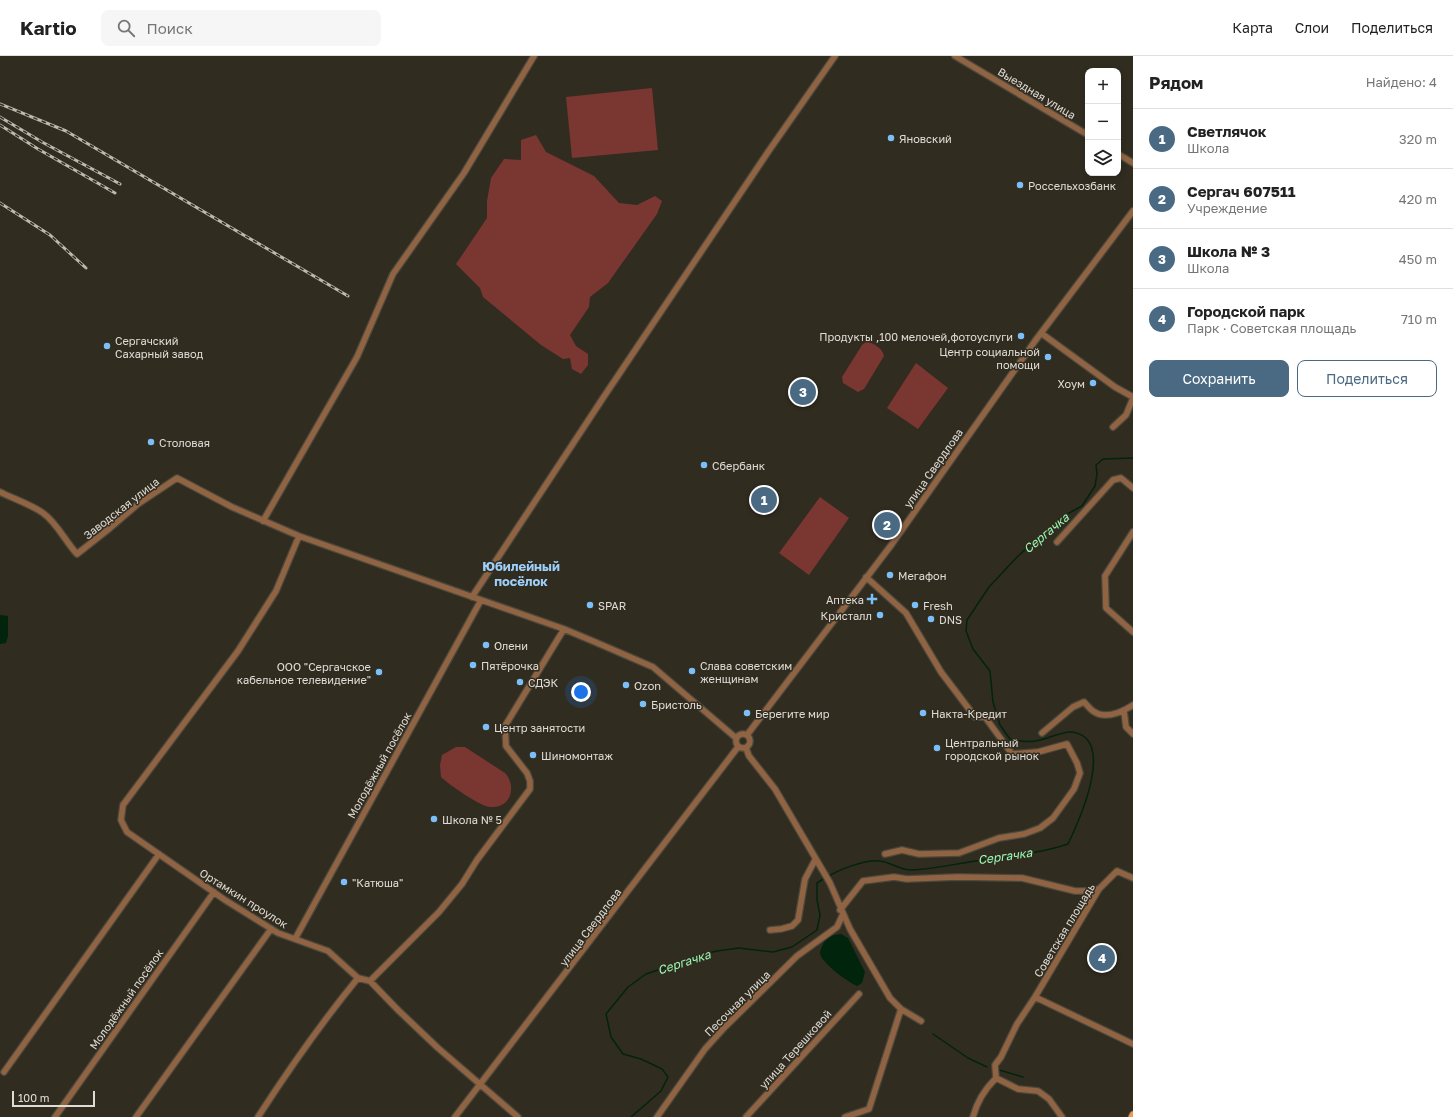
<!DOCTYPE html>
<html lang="ru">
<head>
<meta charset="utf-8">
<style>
  body { margin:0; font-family:"Golos Text",sans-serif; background:#f6f6f6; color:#222 }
  .controls { position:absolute; right:12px; top:12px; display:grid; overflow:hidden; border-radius:8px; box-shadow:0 2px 6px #0003 }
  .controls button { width:36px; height:36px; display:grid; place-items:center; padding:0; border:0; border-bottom:1px solid #e0e0e0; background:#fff; color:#222; font:20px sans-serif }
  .scale { position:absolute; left:12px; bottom:10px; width:83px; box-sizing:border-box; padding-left:4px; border:2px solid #e0dcd5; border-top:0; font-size:11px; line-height:14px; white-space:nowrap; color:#e0dcd5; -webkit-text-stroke:3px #312c20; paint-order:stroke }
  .you { position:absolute; left:581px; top:636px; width:14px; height:14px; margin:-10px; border:3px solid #fff; border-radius:50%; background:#1a73e8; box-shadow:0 0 0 6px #1a73e833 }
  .badge { display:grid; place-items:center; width:26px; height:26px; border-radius:50%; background:#4a6982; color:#fff; font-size:13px; font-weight:700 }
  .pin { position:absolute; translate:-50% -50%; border:2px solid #fff; box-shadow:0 1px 4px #0006 }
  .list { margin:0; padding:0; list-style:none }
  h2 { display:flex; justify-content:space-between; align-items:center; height:52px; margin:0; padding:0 16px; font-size:17px }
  h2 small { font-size:13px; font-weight:400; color:#767676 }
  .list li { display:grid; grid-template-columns:26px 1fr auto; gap:12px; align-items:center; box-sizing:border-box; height:60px; padding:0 16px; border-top:1px solid #e0e0e0 }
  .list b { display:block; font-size:15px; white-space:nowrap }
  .list p { margin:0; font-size:13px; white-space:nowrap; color:#767676 }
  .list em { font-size:13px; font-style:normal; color:#767676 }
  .actions { display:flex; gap:8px; padding:12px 16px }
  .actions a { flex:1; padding:9px 0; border:1px solid #4a6982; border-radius:8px; text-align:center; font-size:14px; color:#4a6982 }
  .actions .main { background:#4a6982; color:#fff }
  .icon { flex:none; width:22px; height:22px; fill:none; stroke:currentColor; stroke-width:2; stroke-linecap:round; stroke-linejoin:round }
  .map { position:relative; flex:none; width:1133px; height:1061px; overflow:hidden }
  header { display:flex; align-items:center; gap:24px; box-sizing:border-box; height:56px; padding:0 20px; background:#fff; border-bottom:1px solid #e0e0e0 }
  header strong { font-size:19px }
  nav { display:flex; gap:22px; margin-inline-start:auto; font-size:14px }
  .search { width:280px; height:36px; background:#f6f6f6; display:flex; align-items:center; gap:10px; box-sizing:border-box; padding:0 14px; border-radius:8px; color:#767676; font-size:15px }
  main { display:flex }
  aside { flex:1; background:#fff }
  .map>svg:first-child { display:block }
  .green { fill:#7a3631 }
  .water { fill:#00240c }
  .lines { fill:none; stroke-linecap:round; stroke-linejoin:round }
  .stream { stroke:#00240c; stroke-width:1.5 }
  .minor-casing { stroke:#4d483d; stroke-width:8 }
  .major-casing { stroke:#4d483d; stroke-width:9 }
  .minor { stroke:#906443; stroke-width:5.5 }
  .major { stroke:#f3994f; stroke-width:7 }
  .rail-casing { stroke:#bdb9b1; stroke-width:3 }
  .rail { stroke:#312c20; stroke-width:1.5; stroke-dasharray:4.5; stroke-linecap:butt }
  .poi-dot { fill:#7abff8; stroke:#312c20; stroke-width:1.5 }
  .labels { text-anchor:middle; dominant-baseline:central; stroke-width:3; stroke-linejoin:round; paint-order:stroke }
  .street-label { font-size:11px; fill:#e0dcd5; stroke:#312c20 }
  .poi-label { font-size:11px; fill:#e0dcd5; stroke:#312c20; text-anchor:start }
  .water-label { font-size:12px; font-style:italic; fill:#9afab3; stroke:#312c20 }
  .quarter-label { font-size:13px; font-weight:bold; fill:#9ed0fb; stroke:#312c20 }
</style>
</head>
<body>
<header>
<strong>Kartio</strong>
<div class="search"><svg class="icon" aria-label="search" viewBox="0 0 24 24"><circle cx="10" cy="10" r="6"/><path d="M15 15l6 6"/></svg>Поиск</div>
<nav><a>Карта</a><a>Слои</a><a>Поделиться</a></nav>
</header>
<main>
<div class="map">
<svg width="1133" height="1061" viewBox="0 0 1133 1061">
  <rect width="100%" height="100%" fill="#312c20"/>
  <!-- green -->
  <path class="green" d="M652,32L658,94L572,102L566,41Z
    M536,79L546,96L594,120L619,147L637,149L655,140L662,145L657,158L608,227L590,241L589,251L570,279L576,290L588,298V309L581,318L572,313L570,302L563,303L541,289L483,241L480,232L456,208L487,162V145L491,122L504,103L521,104V84Z
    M866,286C873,286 883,293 884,300L864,333L858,336L843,327L842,321L862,289Z
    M916,307L948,332L918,373L887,352Z
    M820,441L849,462L809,519L779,497Z
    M456,691H465L505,717C517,730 511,753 490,751C481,751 448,728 441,721L440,709L442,699Z"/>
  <!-- water -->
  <path class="water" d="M0,559L8,560V580L6,587L0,588Z
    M841,878L848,882L865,916L862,927L857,930C848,926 821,907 820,897C820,894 822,891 823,888C827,880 833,879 841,878Z"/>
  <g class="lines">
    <!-- stream -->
    <path class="stream" d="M829,820C840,813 867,803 880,805C891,806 901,815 912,814C934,813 954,808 976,805C1007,800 1038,798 1068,788C1079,765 1117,682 1072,676C1063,675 1049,682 1040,684C1029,687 1020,685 1010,683L1000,669L993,646L990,615L973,593L966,575L967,564L989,531L1017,501L1060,462L1082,450L1095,430L1097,418L1096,409L1103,403L1133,402
      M933,978L968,1002L987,1011
      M999,1014L1023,1021
      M631,1061L661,1035L668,1021L662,1013L641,1003L623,998L611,981L606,958L628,931L646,918L673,909L699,899L717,895L739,892L773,896L792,891L817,874L820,859L817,844V827L825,822"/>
    <defs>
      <path id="minor" d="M955,0L1088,79
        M1118,98L1133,107
        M1041,277L1115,331L1133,341
        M1113,371L1126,359L1133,342
        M0,436C14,443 30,448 43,457C57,467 65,485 77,498L110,472L138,448L177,422L232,451L299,480L564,573L595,586L653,611L736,682
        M263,465L357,301L393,218L464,117L534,0
        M1133,476L1105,520L1106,552L1133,576
        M299,480L276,535L238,595L123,749L121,764L127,776L225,844L278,877L328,895L358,922L370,925L398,954L438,992L518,1061
        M1057,486L1113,424L1121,422L1133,432
        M866,521L906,557L941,616L975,661H985L1012,698L1038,696L1067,688L1077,707L1080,717L1074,733L1053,762L1040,772L1024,778L999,782L959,797L919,798L902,794L885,798
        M472,541L603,342L768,96L835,0
        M1124,655L1126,671L1133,678
        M1042,677L1073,651L1084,646C1087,649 1090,653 1093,655C1105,664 1122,656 1133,649
        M736 685a7 7 0 1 1 14 0a7 7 0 1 1-14 0Z
        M747,679L892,488L1035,285L1133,155
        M746,692L749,700L775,733L830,827L850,873L890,942L901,953L921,965
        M840,854L863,825L894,821L907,823L957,821L1022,822L1075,835H1089L1099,833
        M770,874L781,873L792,870L798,864L805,823L815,804
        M295,883L481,544
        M370,925L439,856L462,828L477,804L530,733V725L527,717L506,690L505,670L564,573
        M1035,941L1099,833L1117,815L1133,822
        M4,1016L159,798
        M996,1022L995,1009L1001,1001L1017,968L1035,941L1133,988
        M996,1022L1018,1033L1038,1035L1049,1043L1062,1061
        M55,1061L214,836
        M136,1061L271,873
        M258,1061C289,1013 322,966 358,922
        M455,1061L738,691
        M657,1061L705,993L724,972L797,900L837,871L843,858
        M746,1061L859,938
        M845,1061L869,1053L901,953
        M973,1061C977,1045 984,1034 996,1022"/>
      <path id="major" d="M1132,1061L1133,1059"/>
    </defs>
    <!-- minor casing -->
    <use href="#minor" class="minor-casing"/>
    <!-- major casing -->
    <use href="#major" class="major-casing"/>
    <!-- minor -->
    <use href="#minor" class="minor"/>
    <!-- major -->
    <use href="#major" class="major"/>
    <defs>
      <path id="rail" d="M0,48L66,75L348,240
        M0,61L42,86L120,128
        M0,69L38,93L115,137
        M0,147L50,179L86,212"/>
    </defs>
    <!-- rail casing -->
    <use href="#rail" class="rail-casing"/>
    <!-- rail -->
    <use href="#rail" class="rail"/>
  </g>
  <!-- markers -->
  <g class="poi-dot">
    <circle cx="891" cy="82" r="4"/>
    <circle cx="1020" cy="129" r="4"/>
    <circle cx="1021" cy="280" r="4"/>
    <circle cx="107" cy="290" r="4"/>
    <circle cx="1048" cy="301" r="4"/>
    <circle cx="1093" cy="327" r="4"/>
    <circle cx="151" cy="386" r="4"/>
    <circle cx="704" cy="409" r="4"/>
    <circle cx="890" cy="519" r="4"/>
    <path d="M870 537h4v4h4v4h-4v4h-4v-4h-4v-4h4z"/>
    <circle cx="590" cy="549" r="4"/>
    <circle cx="915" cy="549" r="4"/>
    <circle cx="880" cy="559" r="4"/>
    <circle cx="931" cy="563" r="4"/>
    <circle cx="486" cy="589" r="4"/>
    <circle cx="473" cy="609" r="4"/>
    <circle cx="692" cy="615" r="4"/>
    <circle cx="379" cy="616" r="4"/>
    <circle cx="520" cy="626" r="4"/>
    <circle cx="626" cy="629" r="4"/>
    <circle cx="643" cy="648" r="4"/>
    <circle cx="747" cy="657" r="4"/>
    <circle cx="923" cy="657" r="4"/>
    <circle cx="486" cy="671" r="4"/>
    <circle cx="937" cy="692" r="4"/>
    <circle cx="533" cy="699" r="4"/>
    <circle cx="434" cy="763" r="4"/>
    <circle cx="344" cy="826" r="4"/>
  </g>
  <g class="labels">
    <!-- street labels -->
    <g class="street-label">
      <text transform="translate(1037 37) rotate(31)">Выездная улица</text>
      <text transform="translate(933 412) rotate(-55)">улица Свердлова</text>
      <text transform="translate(121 452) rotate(-38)">Заводская улица</text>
      <text transform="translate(379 709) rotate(-61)">Молодёжный посёлок</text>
      <text transform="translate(244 842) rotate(32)">Ортамкин проулок</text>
      <text transform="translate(590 871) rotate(-53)">улица Свердлова</text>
      <text transform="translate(1064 874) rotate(-59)">Советская площадь</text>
      <text transform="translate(126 943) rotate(-55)">Молодёжный посёлок</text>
      <text transform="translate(737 947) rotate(-45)">Песочная улица</text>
      <text transform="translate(795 993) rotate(-48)">улица Терешковой</text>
    </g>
    <!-- poi labels -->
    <g class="poi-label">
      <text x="899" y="82">Яновский</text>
      <text x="1028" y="129">Россельхозбанк</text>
      <text x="1013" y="280" text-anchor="end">Продукты ,100 мелочей,фотоуслуги</text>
      <text x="115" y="284">Сергачский<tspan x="115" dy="13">Сахарный завод</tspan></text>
      <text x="1040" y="295" text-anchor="end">Центр социальной<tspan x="1040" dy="13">помощи</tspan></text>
      <text x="1085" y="327" text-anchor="end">Хоум</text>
      <text x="159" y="386">Столовая</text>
      <text x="712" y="409">Сбербанк</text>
      <text x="898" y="519">Мегафон</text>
      <text x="864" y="543" text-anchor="end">Аптека</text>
      <text x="598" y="549">SPAR</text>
      <text x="923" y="549">Fresh</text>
      <text x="872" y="559" text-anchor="end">Кристалл</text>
      <text x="939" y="563">DNS</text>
      <text x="494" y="589">Олени</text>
      <text x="481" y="609">Пятёрочка</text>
      <text x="700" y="609">Слава советским<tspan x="700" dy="13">женщинам</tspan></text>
      <text x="371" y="610" text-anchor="end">ООО "Сергачское<tspan x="371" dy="13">кабельное телевидение"</tspan></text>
      <text x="528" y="626">СДЭК</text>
      <text x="634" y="629">Ozon</text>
      <text x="651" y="648">Бристоль</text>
      <text x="755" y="657">Берегите мир</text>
      <text x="931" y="657">Накта-Кредит</text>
      <text x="494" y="671">Центр занятости</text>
      <text x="945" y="686">Центральный<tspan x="945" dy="13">городской рынок</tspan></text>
      <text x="541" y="699">Шиномонтаж</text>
      <text x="442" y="763">Школа № 5</text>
      <text x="352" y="826">"Катюша"</text>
    </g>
    <!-- water labels -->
    <g class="water-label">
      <text transform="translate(1046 477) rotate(-40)">Сергачка</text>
      <text transform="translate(1005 800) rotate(-8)">Сергачка</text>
      <text transform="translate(684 906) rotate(-18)">Сергачка</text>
    </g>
    <!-- quarter labels -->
    <g class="quarter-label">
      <text x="521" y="510">Юбилейный<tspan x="521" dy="15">посёлок</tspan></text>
    </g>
  </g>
</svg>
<div class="controls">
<button>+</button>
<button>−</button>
<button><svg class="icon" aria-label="layers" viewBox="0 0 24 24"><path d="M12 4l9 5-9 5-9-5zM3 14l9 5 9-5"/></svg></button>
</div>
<div class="scale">100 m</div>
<div class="you"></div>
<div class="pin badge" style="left:764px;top:444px">1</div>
<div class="pin badge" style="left:887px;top:469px">2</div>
<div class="pin badge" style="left:803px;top:336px">3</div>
<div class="pin badge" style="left:1102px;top:902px">4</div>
</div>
<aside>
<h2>Рядом<small>Найдено: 4</small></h2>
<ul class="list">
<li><span class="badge">1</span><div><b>Светлячок</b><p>Школа</p></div><em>320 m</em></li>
<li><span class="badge">2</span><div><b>Сергач 607511</b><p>Учреждение</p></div><em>420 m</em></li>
<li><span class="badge">3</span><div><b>Школа № 3</b><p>Школа</p></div><em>450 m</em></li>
<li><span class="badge">4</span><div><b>Городской парк</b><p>Парк · Советская площадь</p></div><em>710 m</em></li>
</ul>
<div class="actions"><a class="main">Сохранить</a><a>Поделиться</a></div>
</aside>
</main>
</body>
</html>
